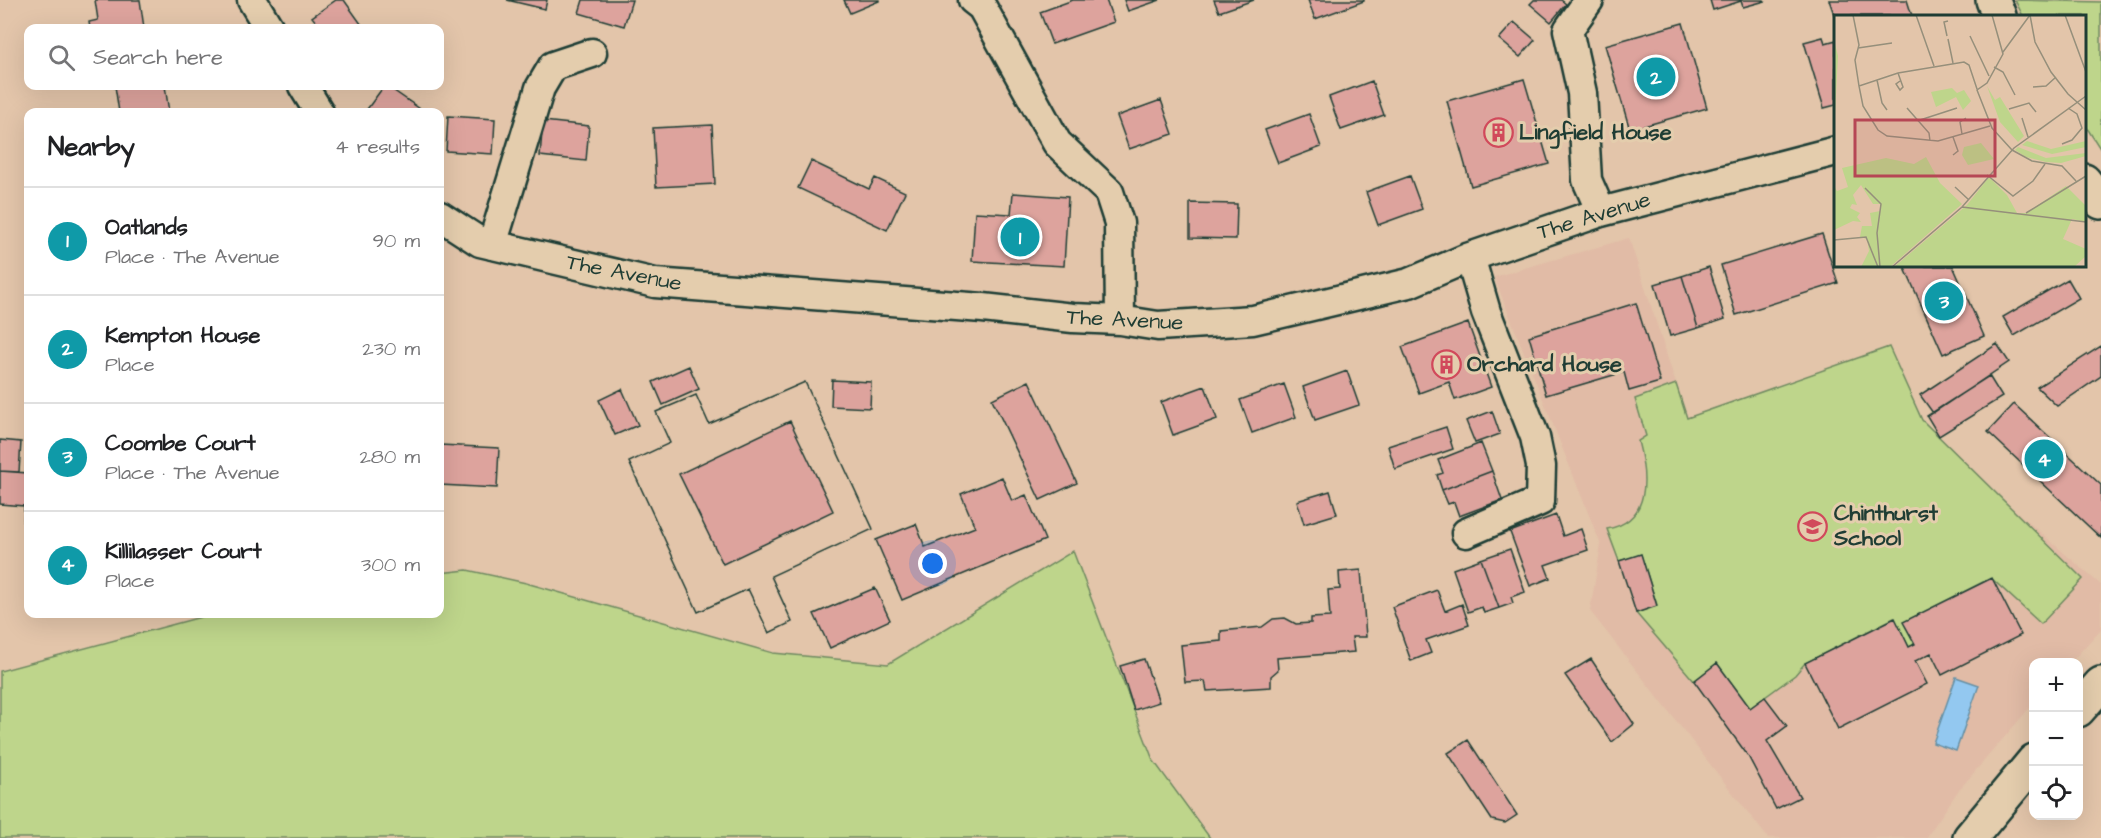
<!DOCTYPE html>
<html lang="en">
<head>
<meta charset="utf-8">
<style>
  body { margin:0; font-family:"Architects Daughter",sans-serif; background:#f6f6f6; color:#202124 }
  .controls { position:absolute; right:18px; bottom:18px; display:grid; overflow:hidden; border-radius:12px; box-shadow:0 6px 24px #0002 }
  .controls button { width:54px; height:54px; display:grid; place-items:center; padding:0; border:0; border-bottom:2px solid #e0e0e0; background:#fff; color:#202124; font:30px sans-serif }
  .you { position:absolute; left:933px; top:564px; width:21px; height:21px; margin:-15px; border:4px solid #fff; border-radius:50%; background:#1a73e8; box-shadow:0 0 0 9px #1a73e833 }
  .badge { display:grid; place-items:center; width:39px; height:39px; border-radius:50%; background:#ea580c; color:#fff; font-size:20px; font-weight:700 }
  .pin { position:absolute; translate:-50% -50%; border:3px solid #fff; box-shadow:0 2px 6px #0006 }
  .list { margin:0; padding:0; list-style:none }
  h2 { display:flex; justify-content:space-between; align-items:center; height:78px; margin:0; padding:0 24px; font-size:26px }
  h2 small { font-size:20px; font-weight:400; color:#757577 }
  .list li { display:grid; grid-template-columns:39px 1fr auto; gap:18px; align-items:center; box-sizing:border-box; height:108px; padding:0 24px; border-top:2px solid #e0e0e0 }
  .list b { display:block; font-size:22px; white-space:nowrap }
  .list p { margin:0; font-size:20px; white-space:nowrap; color:#757577 }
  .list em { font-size:20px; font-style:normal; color:#757577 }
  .icon { flex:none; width:33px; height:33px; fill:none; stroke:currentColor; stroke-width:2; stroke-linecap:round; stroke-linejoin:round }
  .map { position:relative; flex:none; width:2101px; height:838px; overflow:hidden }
  .search { position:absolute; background:#fff; box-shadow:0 6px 24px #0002; left:24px; top:24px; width:420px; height:66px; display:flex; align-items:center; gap:15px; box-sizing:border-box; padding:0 21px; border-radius:12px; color:#757577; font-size:22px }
  .panel { position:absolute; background:#fff; box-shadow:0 6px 24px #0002; left:24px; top:108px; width:420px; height:510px; border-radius:12px }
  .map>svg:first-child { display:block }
  .built { fill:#e1bba6 }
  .green { fill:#bed58b; stroke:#6e8960; stroke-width:1.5 }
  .water { fill:#93c8f0; stroke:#6590a5; stroke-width:1.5 }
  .building { fill:#dda39d; stroke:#1f3d34; stroke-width:1.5; fill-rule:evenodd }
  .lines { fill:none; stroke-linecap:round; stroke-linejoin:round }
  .street-casing { stroke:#1f3d34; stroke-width:33 }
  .secondary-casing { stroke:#1f3d34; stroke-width:38 }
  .street { stroke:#e4cdad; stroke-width:28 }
  .secondary { stroke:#e4cdad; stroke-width:33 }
  .labels { text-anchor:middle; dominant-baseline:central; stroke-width:6; stroke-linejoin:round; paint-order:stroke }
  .poi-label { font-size:22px; font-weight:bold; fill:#1f3d34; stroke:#e4cdad; text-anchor:start }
  .street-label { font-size:22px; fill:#1f3d34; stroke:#e4cdad }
  .inset-road { fill:none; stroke:#958f7b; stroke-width:1.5 }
  .view { fill:#b64755; fill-opacity:0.15; stroke:#b64755; stroke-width:3 }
  .inset-edge { fill:none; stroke:#1f3d34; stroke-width:3 }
</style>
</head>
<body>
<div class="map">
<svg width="2101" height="838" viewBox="0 0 2101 838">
  <rect width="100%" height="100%" fill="#e3c5aa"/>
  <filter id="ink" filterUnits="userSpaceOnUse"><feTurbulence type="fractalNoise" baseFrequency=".0167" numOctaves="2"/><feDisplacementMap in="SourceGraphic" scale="12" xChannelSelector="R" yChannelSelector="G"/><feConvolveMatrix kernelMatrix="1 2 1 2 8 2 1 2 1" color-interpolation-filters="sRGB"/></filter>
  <g filter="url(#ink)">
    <!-- built -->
    <path class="built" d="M1629,238L1687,418L1889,347L1922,420L2010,506L2101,585V629L2071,662H2034L2033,704L1958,791L1926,838H1768L1590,611L1601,545L1494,277Z"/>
    <!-- green -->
    <path class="green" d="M2015,0L2101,2V150L2085,125L2084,16H2023Z
      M1889,347L1922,420L2083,579L2041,624L1991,578L1904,622L1915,644L1909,647L1894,618L1805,663L1795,675L1750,708L1717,663L1694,681L1636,613L1657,605L1641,555L1619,561L1607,529C1652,521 1647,475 1638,441L1646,436L1635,399L1676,384L1687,418Z
      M1073,551L1153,760L1210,838H0V671L212,614H440V573L467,570L526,583L773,653L888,664Z"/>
    <!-- water -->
    <path class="water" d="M1956,677L1979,685L1956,751L1933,743Z"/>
    <!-- building -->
    <path class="building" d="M95,0H140L144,28H90L89,22L98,20Z
      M336,0H344L364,28H321L312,17Z
      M507,0H547L545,9Z
      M583,0H632L624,26L579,13Z
      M844,0H879V1L850,13Z
      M1073,0H1106L1114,22L1052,44L1040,12Z
      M1124,0H1160L1128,11Z
      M1214,0H1254L1219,12Z
      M1308,0H1364V1L1315,19Z
      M1534,0H1561L1566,4L1551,22L1530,4Z
      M1710,0H1764L1765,1L1743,7L1741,1L1713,10Z
      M1829,0H1907L1912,16H1836V20Z
      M1514,22L1535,40L1520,57L1499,39Z
      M1683,23L1707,108L1630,130L1605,45Z
      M1823,37L1825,43L1836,40V105L1824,108L1804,42Z
      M1524,79L1549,164L1471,186L1447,101Z
      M1372,81L1384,115L1341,130L1329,97Z
      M115,86H165L169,112H119Z
      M384,86H387L423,111L365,112Z
      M1161,100L1173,134L1129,149L1117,116Z
      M1309,114L1321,147L1278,163L1265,130Z
      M448,116L495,119L493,154L446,151Z
      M543,121L589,126L586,161L540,156Z
      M712,125L715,184L656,187L653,128Z
      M811,161L869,189L875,178L905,192L887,230L798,188Z
      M1410,176L1422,209L1378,225L1366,192Z
      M1013,193L1068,197L1064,266L972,261L975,212L1011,214Z
      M1190,203L1237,204L1236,239L1190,238Z
      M1822,234L1838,283L1736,315L1721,265Z
      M1904,266H1953L1984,336L1943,354Z
      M1709,267L1725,319L1698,328L1682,276Z
      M1682,276L1698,328L1670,336L1655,284Z
      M2068,279L2079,298L2014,336L2003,317Z
      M1636,303L1660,382L1629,391L1624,372L1546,395L1529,336Z
      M1468,323L1491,387L1455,400L1449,382L1419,393L1402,347Z
      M1997,344L2009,362L1933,413L1920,395Z
      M2101,346V376L2057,406L2037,387Z
      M689,366L699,389L663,405L653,382Z
      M1347,371L1359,405L1315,420L1303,387Z
      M1989,376L2002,397L1939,436L1927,416Z
      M832,380L871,382L870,408L831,406Z
      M1029,381L1077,483L1040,500L992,399Z
      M805,382L873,529L771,576L792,622L769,633L748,589L698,612L629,462L670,443L656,412L696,395L709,424ZM790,421L833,511L723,564L679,474Z
      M805,382L873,529L771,576L792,622L769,633L748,589L698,612L629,462L670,443L656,412L696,395L709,424Z
      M1284,384L1296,417L1252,433L1240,400Z
      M1205,386L1217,419L1173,435L1161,402Z
      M622,389L638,425L615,435L599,400Z
      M2014,404L2101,485V538L1988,432Z
      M1492,411L1500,434L1475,443L1466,421Z
      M1446,427L1453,449L1395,469L1388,446Z
      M0,440L21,442L19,472L0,471Z
      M1481,443L1492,471L1442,490L1437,475L1443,473L1438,460Z
      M440,445L499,448L497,488L440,485Z
      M0,471L28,473V530L23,529L24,506L0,504Z
      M1492,471L1502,500L1459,516L1454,502L1448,504L1442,490Z
      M1002,477L1012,501L1026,495L1045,540L902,600L876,540L916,524L925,547L975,527L961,494Z
      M1330,491L1337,514L1304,524L1297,501Z
      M1556,515L1563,536L1581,529L1588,550L1545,565L1550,578L1530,586L1510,532Z
      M1510,549L1525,592L1511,597L1513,603L1499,608L1481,559Z
      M1641,554L1657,606L1636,613L1619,561Z
      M1481,559L1499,608L1484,613L1482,607L1468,612L1453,569Z
      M1361,570L1366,637H1352L1354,652L1277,658L1278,670L1271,676V687L1207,691L1205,681L1185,682L1181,645L1221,641V631L1262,627L1273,619L1285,618L1296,624L1311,623V618L1330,617L1328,590L1340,589L1339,572Z
      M1992,578L2021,635L1942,675L1931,653L1915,661L1927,684L1838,729L1805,663L1895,618L1909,647L1915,644L1903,622Z
      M875,588L890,620L830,648L814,614Z
      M1437,590L1445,611L1462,604L1469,625L1426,640L1431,653L1411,661L1392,607Z
      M1144,659L1159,702L1134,710L1120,666Z
      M1591,659L1634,724L1612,742L1565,675Z
      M1717,663L1750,708L1765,697L1787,726L1767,741L1800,797L1776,809L1748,756L1694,681Z
      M1468,740L1517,815L1505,823L1492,820L1448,753Z"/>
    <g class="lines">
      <defs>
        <path id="street" d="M252,0L269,28
          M973,0L982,7L1057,143L1109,192L1119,223L1120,320
          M1589,0L1568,30L1582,93L1587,180L1601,212
          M303,86L319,112
          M440,216L480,242L655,283L983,308L1073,318L1120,320L1158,326L1253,320L1409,283L1470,257L1601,212L1836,151
          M492,245L540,88L553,66L592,53
          M1466,533L1540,501L1541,466L1535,437L1486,312L1470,257"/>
        <path id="secondary" d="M1993,0L1999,16
          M2084,181L2101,202
          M2078,710L2101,684
          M1970,838L2034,761"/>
      </defs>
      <!-- street casing -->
      <use href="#street" class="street-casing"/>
      <!-- secondary casing -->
      <use href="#secondary" class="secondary-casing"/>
      <!-- street -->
      <use href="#street" class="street"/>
      <!-- secondary -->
      <use href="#secondary" class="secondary"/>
    </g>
  </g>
  <!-- icons -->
  <defs>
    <symbol id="building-ring" viewBox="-11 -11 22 22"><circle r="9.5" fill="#e4cdad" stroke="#d1495b" stroke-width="1.5"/><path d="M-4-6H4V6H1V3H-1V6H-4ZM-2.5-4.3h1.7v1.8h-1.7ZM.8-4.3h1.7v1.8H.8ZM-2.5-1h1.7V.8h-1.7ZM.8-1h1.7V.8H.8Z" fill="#d1495b"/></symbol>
    <symbol id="school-ring" viewBox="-11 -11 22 22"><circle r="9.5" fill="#e4cdad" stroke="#d1495b" stroke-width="1.5"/><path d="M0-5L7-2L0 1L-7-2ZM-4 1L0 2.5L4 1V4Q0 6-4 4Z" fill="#d1495b"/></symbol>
  </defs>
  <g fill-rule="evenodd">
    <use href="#building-ring" x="1482" y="116" width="33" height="33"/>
    <use href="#building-ring" x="1430" y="348" width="33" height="33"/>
    <use href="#school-ring" x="1796" y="510" width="33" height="33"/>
  </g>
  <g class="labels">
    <!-- poi labels -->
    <g class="poi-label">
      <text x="1519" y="132">Lingfield House</text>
      <text x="1467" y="364">Orchard House</text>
      <text x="1834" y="513">Chinthurst<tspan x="1834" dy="25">School</tspan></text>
    </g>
    <!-- street labels -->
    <g class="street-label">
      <text transform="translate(1594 216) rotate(-17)">The Avenue</text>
      <text transform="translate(624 273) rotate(11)">The Avenue</text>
      <text transform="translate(1125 320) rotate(3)">The Avenue</text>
    </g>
  </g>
  <!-- overview -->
  <g transform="translate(1834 15)">
    <rect width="252" height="252" fill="#e3c5aa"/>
    <path d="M0,25L4,41L0,118ZM153,71L161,85L166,82L190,121L184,127L166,107ZM118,73L123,78L130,75L137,86L129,95L122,82L102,92L97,77ZM193,126L217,134L252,126V132L218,139L188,130ZM147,128L160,144L134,150L128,140L130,132ZM184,132L212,143L252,138V141L227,148L212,147L192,142L181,135ZM92,142L106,168L128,189L56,252H27L35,236L33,224L26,222L28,211H38L36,198L46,196V189H39L27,170L19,180L23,190L18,189L16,193L26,198L23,202L27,207L19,206L0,215V171L3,176L14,172L8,153L52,143L80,149ZM155,162L173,180L183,198H192L232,171L252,191V207L238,204L229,224L252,234V241L240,252H60L133,190Z" fill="#bed58b"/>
    <path class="inset-road" d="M19,0L25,30L21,45L25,71M82,0L100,51M158,0L169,39L153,68L143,75L158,113L178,135M196,0L201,27L217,57L234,79L252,95M231,0L252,57M113,21L110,7L114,6M136,21L155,61M114,24L119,48M24,33L58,28M169,37L196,0M160,52L169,57L181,80M64,58L69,72L66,75L62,69L66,66M43,65L48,88L53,95M199,72L212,71L222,62M143,74L135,50L130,47L64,58L25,71L29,91L44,115L53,121L104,126L156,111M73,93L95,118L96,126M175,94L195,88L202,97M188,103L194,122M86,105L123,93M128,119L126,107L132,103M228,129L238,125L248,113L243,99L234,93M178,135L198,146L228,151L242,166M119,140L124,136L119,122M153,160L179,181L199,166L211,149M121,172L135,185M31,173L47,189L43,218L46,252M128,192L252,207M192,198L252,161M0,225L32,222L44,252M58,252L128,192L180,133L252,81"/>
    <path class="view" d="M21,105H161V161H21Z"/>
    <rect width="252" height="252" class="inset-edge"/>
  </g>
</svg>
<div class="controls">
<button>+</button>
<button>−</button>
<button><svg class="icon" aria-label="locate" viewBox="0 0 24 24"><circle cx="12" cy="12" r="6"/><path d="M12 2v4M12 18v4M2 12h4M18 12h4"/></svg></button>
</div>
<div class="you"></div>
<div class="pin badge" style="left:1020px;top:237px;background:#0f9aa8">1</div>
<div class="pin badge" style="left:1656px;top:77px;background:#0f9aa8">2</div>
<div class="pin badge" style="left:1944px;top:301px;background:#0f9aa8">3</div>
<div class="pin badge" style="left:2044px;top:459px;background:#0f9aa8">4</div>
<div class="search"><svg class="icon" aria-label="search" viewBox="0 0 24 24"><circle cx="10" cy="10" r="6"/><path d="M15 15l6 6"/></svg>Search here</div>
<section class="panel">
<h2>Nearby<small>4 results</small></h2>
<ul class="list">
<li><span class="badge" style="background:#0f9aa8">1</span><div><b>Oatlands</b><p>Place · The Avenue</p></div><em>90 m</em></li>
<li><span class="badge" style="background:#0f9aa8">2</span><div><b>Kempton House</b><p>Place</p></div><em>230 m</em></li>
<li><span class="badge" style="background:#0f9aa8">3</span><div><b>Coombe Court</b><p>Place · The Avenue</p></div><em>280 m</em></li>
<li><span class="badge" style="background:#0f9aa8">4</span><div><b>Killilasser Court</b><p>Place</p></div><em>300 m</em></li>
</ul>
</section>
</div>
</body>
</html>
